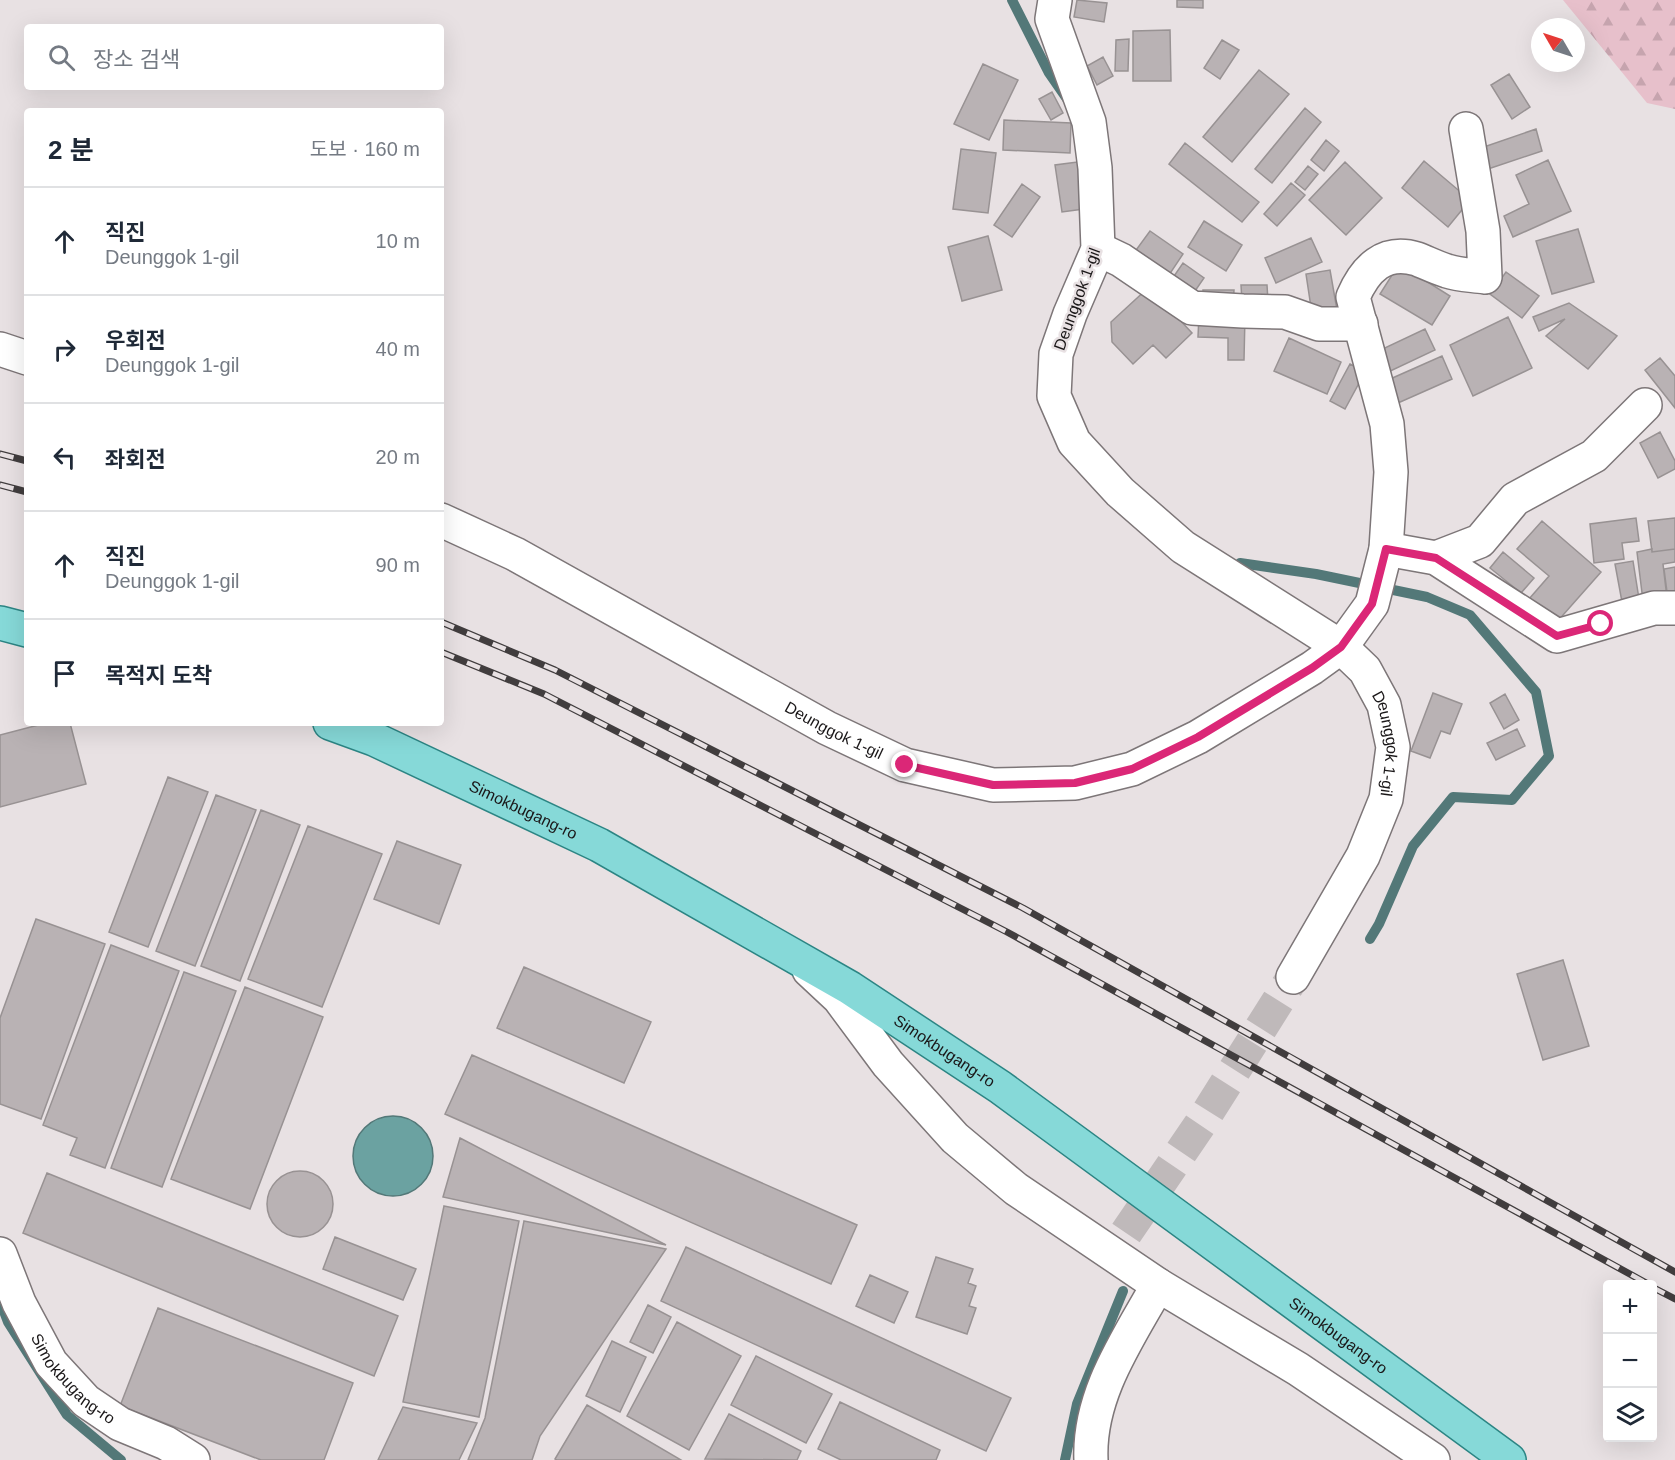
<!DOCTYPE html>
<html lang="ko">
<head>
<meta charset="utf-8">
<style>
  body { margin:0; font-family:Helvetica,"Noto Sans KR",sans-serif; background:#f2f2f3; color:#1f2937 }
  .controls { position:absolute; right:18px; bottom:18px; display:grid; overflow:hidden; border-radius:6px; box-shadow:0 6px 24px #0002 }
  .controls button { width:54px; height:54px; display:grid; place-items:center; padding:0; border:0; border-bottom:2px solid #e0e1e3; background:#fff; color:#1f2937; font:30px sans-serif }
  .compass { position:absolute; left:1531px; top:18px; width:54px; height:54px; border-radius:50%; background:#fff; box-shadow:0 6px 24px #0002; rotate:309deg }
  .stop { position:absolute; width:18px; height:18px; margin:-14px; border:4px solid #db2777; border-radius:50%; background:#fff }
  .stop.end { background:#db2777; border-color:#fff; box-shadow:0 2px 6px #0008 }
  .list { margin:0; padding:0; list-style:none }
  h2 { display:flex; justify-content:space-between; align-items:center; height:78px; margin:0; padding:0 24px; font-size:26px }
  h2 small { font-size:20px; font-weight:400; color:#747a83 }
  .list li { display:grid; grid-template-columns:39px 1fr auto; gap:18px; align-items:center; box-sizing:border-box; height:108px; padding:0 24px; border-top:2px solid #e0e1e3 }
  .list b { display:block; font-size:22px; white-space:nowrap }
  .list p { margin:0; font-size:20px; white-space:nowrap; color:#747a83 }
  .list em { font-size:20px; font-style:normal; color:#747a83 }
  .icon { flex:none; width:33px; height:33px; fill:none; stroke:currentColor; stroke-width:2; stroke-linecap:round; stroke-linejoin:round }
  .map { position:relative; flex:none; width:1675px; height:1460px; overflow:hidden }
  .search { position:absolute; background:#fff; box-shadow:0 6px 24px #0002; left:24px; top:24px; width:420px; height:66px; display:flex; align-items:center; gap:15px; box-sizing:border-box; padding:0 21px; border-radius:6px; color:#747a83; font-size:22px }
  .panel { position:absolute; background:#fff; box-shadow:0 6px 24px #0002; left:24px; top:108px; width:420px; height:618px; border-radius:6px }
  .map>svg:first-child { display:block }
  .forest { fill:url(#forest-firs) }
  .water { fill:#6ba2a1; stroke:#537878; stroke-width:1.5 }
  .lines { fill:none; stroke-linecap:round; stroke-linejoin:round }
  .stream { stroke:#537878; stroke-width:10 }
  .building { fill:#b9b2b4; stroke:#989293; stroke-width:1.5 }
  .minor-tunnel { stroke:#bfb9ba; stroke-width:33; stroke-dasharray:33 16; stroke-linecap:butt }
  .minor-casing { stroke:#7d7678; stroke-width:36 }
  .major-casing { stroke:#2c8584; stroke-width:36 }
  .minor { stroke:#fff; stroke-width:33 }
  .major { stroke:#86d9d8; stroke-width:33 }
  .rail-casing { stroke:#413d3e; stroke-width:7 }
  .rail { stroke:#e8e1e3; stroke-width:4.5; stroke-dasharray:14; stroke-linecap:butt }
  .route { stroke:#db2777; stroke-width:8 }
  .labels { text-anchor:middle; dominant-baseline:central; stroke-width:5; stroke-linejoin:round; paint-order:stroke }
  .street-label { font-size:16px; fill:#1a1718; stroke:#e8e1e3 }
</style>
</head>
<body>
<div class="map">
<svg width="1675" height="1460" viewBox="0 0 1675 1460">
  <defs>
    <pattern id="forest-firs" width="22" height="20" patternUnits="userSpaceOnUse" patternTransform="scale(1.5)"><rect width="22" height="20" fill="#e7c0cb"/><path d="M5 1l3.5 6h-7zM16 11l3.5 6h-7z" fill="#c6a4ae"/></pattern>
  </defs>
  <rect width="100%" height="100%" fill="#e8e1e3"/>
  <!-- forest -->
  <path class="forest" d="M1563,0H1675V109L1647,103Z"/>
  <!-- water -->
  <path class="water" d="M353 1156a40 40 0 1 1 80 0a40 40 0 1 1-80 0Z"/>
  <g class="lines">
    <!-- stream -->
    <path class="stream" d="M1012,0L1049,73L1067,99
      M1240,563L1316,574L1427,597L1470,615L1536,692L1549,756L1512,800L1453,797L1413,846L1379,924L1370,939
      M0,1301L8,1322L67,1415L121,1460
      M1065,1460L1077,1404L1123,1291"/>
  </g>
  <!-- building -->
  <path class="building" d="M1077,0L1107,3L1104,22L1074,17Z
    M1177,0H1203V8L1177,7Z
    M1170,30L1171,81H1133V31Z
    M1129,39L1128,71H1115L1116,40Z
    M1222,40L1239,50L1220,79L1204,68Z
    M1103,57L1113,76L1097,85L1087,66Z
    M983,64L1018,80L989,140L954,124Z
    M1259,70L1289,94L1232,162L1203,137Z
    M1509,74L1530,107L1512,119L1491,85Z
    M1052,92L1063,113L1051,120L1039,99Z
    M1305,108L1321,122L1272,183L1255,169Z
    M1004,120L1071,123L1070,153L1003,150Z
    M1536,129L1542,151L1485,170L1478,149Z
    M1326,140L1339,151L1324,171L1311,160Z
    M1185,143L1259,202L1242,222L1169,164Z
    M961,149L996,153L988,213L953,209Z
    M1548,160L1571,211L1513,237L1504,216L1529,204L1516,175Z
    M1085,161L1091,208L1062,212L1055,165Z
    M1424,161L1470,200L1448,227L1402,188Z
    M1345,162L1382,198L1346,235L1309,200Z
    M1308,166L1318,174L1305,190L1295,182Z
    M1291,183L1305,195L1277,226L1264,214Z
    M1022,184L1040,197L1012,237L994,225Z
    M1204,221L1242,245L1226,271L1188,247Z
    M1578,229L1594,282L1552,294L1536,241Z
    M1150,231L1183,254L1165,281L1131,257Z
    M988,236L1002,290L962,301L948,247Z
    M1311,238L1322,262L1276,283L1265,258Z
    M1183,263L1204,278L1193,294L1172,279Z
    M1399,264L1450,296L1432,325L1380,294Z
    M1330,270L1337,310L1312,314L1306,274Z
    M1506,272L1539,296L1522,318L1490,294Z
    M1241,285H1267L1268,301L1242,302Z
    M1149,287L1192,333L1166,358L1153,345L1133,364L1112,342L1111,322Z
    M1203,290H1234L1233,307L1203,306Z
    M1569,303L1617,336L1588,369L1546,336L1565,319L1539,331L1533,317Z
    M1199,315L1245,316L1244,360H1228V338L1198,337Z
    M1508,317L1532,368L1473,396L1450,345Z
    M1425,329L1435,350L1384,374L1374,353Z
    M1289,338L1341,362L1327,394L1274,371Z
    M1442,356L1452,379L1398,403L1388,380Z
    M1660,358L1675,376V408L1645,370Z
    M1350,364L1365,372L1345,409L1330,401Z
    M1660,432L1675,461V469L1658,478L1640,443Z
    M1636,518L1639,541L1622,543L1624,559L1594,563L1590,524Z
    M1675,518V549L1652,552L1648,521Z
    M1542,521L1601,572L1556,623L1529,599L1549,576L1517,549Z
    M1652,549V552L1675,549V562L1663,564L1667,598L1643,601L1637,552Z
    M1503,552L1534,578L1521,593L1490,568Z
    M1633,561L1639,599L1622,602L1615,564Z
    M1675,567V591L1667,592L1664,569Z
    M1433,693L1462,704L1450,734L1441,731L1430,758L1411,751Z
    M1505,694L1519,720L1504,729L1490,703Z
    M46,723H70L86,784L0,807V735Z
    M1517,729L1525,746L1496,760L1487,743Z
    M168,777L208,792L148,947L109,932Z
    M216,795L256,810L195,966L156,951Z
    M261,810L300,825L240,981L201,966Z
    M308,826L382,854L322,1007L248,979Z
    M397,841L461,865L439,924L374,899Z
    M36,919L105,944L41,1119L0,1104V1018Z
    M111,945L179,971L105,1168L70,1155L77,1138L43,1125Z
    M1563,960L1589,1046L1543,1060L1517,974Z
    M524,967L651,1022L624,1083L497,1028Z
    M184,972L236,991L162,1187L111,1168Z
    M245,987L323,1017L250,1209L171,1179Z
    M472,1055L857,1225L831,1284L445,1114Z
    M460,1138L666,1245L443,1197Z
    M267 1204a33 33 0 1 1 66 0a33 33 0 1 1-66 0Z
    M47,1173L398,1316L374,1376L23,1233Z
    M444,1206L519,1221L479,1417L403,1402Z
    M524,1221L666,1249L540,1436L532,1460H468L485,1418Z
    M335,1237L416,1269L403,1300L323,1269Z
    M686,1247L1011,1398L986,1451L661,1301Z
    M936,1257L973,1269L968,1283L976,1286L969,1306L976,1308L967,1334L916,1317Z
    M870,1275L908,1292L894,1323L856,1306Z
    M648,1305L671,1317L653,1353L630,1342Z
    M158,1308L353,1383L324,1460H261L120,1406Z
    M677,1322L741,1356L689,1450L627,1416Z
    M612,1341L646,1357L620,1412L586,1396Z
    M756,1356L832,1394L806,1443L731,1405Z
    M840,1402L940,1450L936,1460H841L818,1449Z
    M587,1405L681,1460H557L555,1459Z
    M403,1407L477,1423L459,1460H378Z
    M729,1414L801,1451L797,1460L705,1459Z"/>
  <g class="lines">
    <!-- minor-tunnel -->
    <path class="minor-tunnel" d="M1126,1233L1203,1120L1293,977"/>
    <defs>
      <g id="minor">
        <path id="s1" d="M1055,0L1052,19L1089,122L1095,168L1098,249L1070,314L1056,354L1054,396L1074,442L1120,492L1183,547L1341,647L1365,670L1384,705L1393,747L1386,799L1363,856L1293,977"/>
        <path d="M1098,249L1121,260L1192,308L1243,311L1285,312L1319,324H1361"/>
        <path d="M0,349L27,358"/>
        <path id="s2" d="M441,520L515,554L827,728L905,765L993,785L1075,783L1132,769L1198,737L1312,668L1341,647L1372,604L1386,549L1391,472L1387,424L1353,297C1365,269 1384,249 1417,259C1427,263 1437,268 1447,271C1459,275 1472,275 1485,277L1483,231L1466,129"/>
        <path d="M1386,549L1436,558L1557,636L1654,608H1675"/>
        <path d="M1436,558L1480,541L1515,499L1594,456L1645,405"/>
        <path d="M809,970L839,998L888,1064L955,1138L1016,1189L1158,1285L1298,1369L1433,1460"/>
        <path id="s3" d="M0,1254L19,1303L51,1363L86,1401L120,1424L166,1443L193,1460"/>
        <path d="M1091,1460C1088,1395 1128,1339 1158,1285"/>
      </g>
      <g id="major">
        <path d="M0,623L27,630"/>
        <path id="s4" d="M330,723L374,739L599,845L850,988L1000,1087L1509,1460"/>
      </g>
    </defs>
    <!-- minor casing -->
    <use href="#minor" class="minor-casing"/>
    <!-- major casing -->
    <use href="#major" class="major-casing"/>
    <!-- minor -->
    <use href="#minor" class="minor"/>
    <!-- major -->
    <use href="#major" class="major"/>
    <defs>
      <path id="rail" d="M0,454L27,461
        M0,485L27,492
        M441,622L555,670L1023,908L1675,1272
        M441,652L544,694L1007,932L1648,1284
        M1652,1287L1675,1299"/>
    </defs>
    <!-- rail casing -->
    <use href="#rail" class="rail-casing"/>
    <!-- rail -->
    <use href="#rail" class="rail"/>
  </g>
  <g class="lines">
    <!-- route -->
    <path class="route" d="M905,765L993,785L1075,783L1132,769L1198,737L1312,668L1341,647L1372,604L1386,549L1436,558L1557,636L1601,624"/>
  </g>
  <g class="labels">
    <!-- street labels -->
    <g class="street-label">
      <text transform="translate(1077 299) rotate(-70)">Deunggok 1-gil</text>
      <text stroke="none"><textPath href="#s2" startOffset="446">Deunggok 1-gil</textPath></text>
      <text stroke="none"><textPath href="#s1" startOffset="912">Deunggok 1-gil</textPath></text>
      <text stroke="none"><textPath href="#s4" startOffset="212">Simokbugang-ro</textPath></text>
      <text stroke="none"><textPath href="#s4" startOffset="698">Simokbugang-ro</textPath></text>
      <text stroke="none"><textPath href="#s4" startOffset="1184">Simokbugang-ro</textPath></text>
      <text stroke="none"><textPath href="#s3" startOffset="147">Simokbugang-ro</textPath></text>
    </g>
  </g>
</svg>
<div class="controls">
<button>+</button>
<button>−</button>
<button><svg class="icon" aria-label="layers" viewBox="0 0 24 24"><path d="M12 4l9 5-9 5-9-5zM3 14l9 5 9-5"/></svg></button>
</div>
<svg class="compass" viewBox="-18 -18 36 36"><path d="M0-13l5 13h-10z" fill="#e53935"/><path d="M0 13l5-13h-10z" fill="#747a83"/></svg>
<div class="stop" style="left:1601px;top:624px"></div>
<div class="stop end" style="left:905px;top:765px"></div>
<div class="search"><svg class="icon" aria-label="search" viewBox="0 0 24 24"><circle cx="10" cy="10" r="6"/><path d="M15 15l6 6"/></svg>장소 검색</div>
<section class="panel">
<h2>2 분<small>도보 · 160 m</small></h2>
<ul class="list">
<li><svg class="icon" aria-label="ahead" viewBox="0 0 24 24"><path d="M12 20V5M6 11l6-6 6 6"/></svg><div><b>직진</b><p>Deunggok 1-gil</p></div><em>10 m</em></li>
<li><svg class="icon" aria-label="right" viewBox="0 0 24 24"><path d="M7 20v-9h11M14 6l5 5-5 5"/></svg><div><b>우회전</b><p>Deunggok 1-gil</p></div><em>40 m</em></li>
<li><svg class="icon" aria-label="left" viewBox="0 0 24 24"><path d="M17 20v-9H6M10 6l-5 5 5 5"/></svg><div><b>좌회전</b></div><em>20 m</em></li>
<li><svg class="icon" aria-label="ahead" viewBox="0 0 24 24"><path d="M12 20V5M6 11l6-6 6 6"/></svg><div><b>직진</b><p>Deunggok 1-gil</p></div><em>90 m</em></li>
<li><svg class="icon" aria-label="arrive" viewBox="0 0 24 24"><path d="M6 21V4h12l-3 4 3 4H6"/></svg><div><b>목적지 도착</b></div></li>
</ul>
</section>
</div>
</body>
</html>
